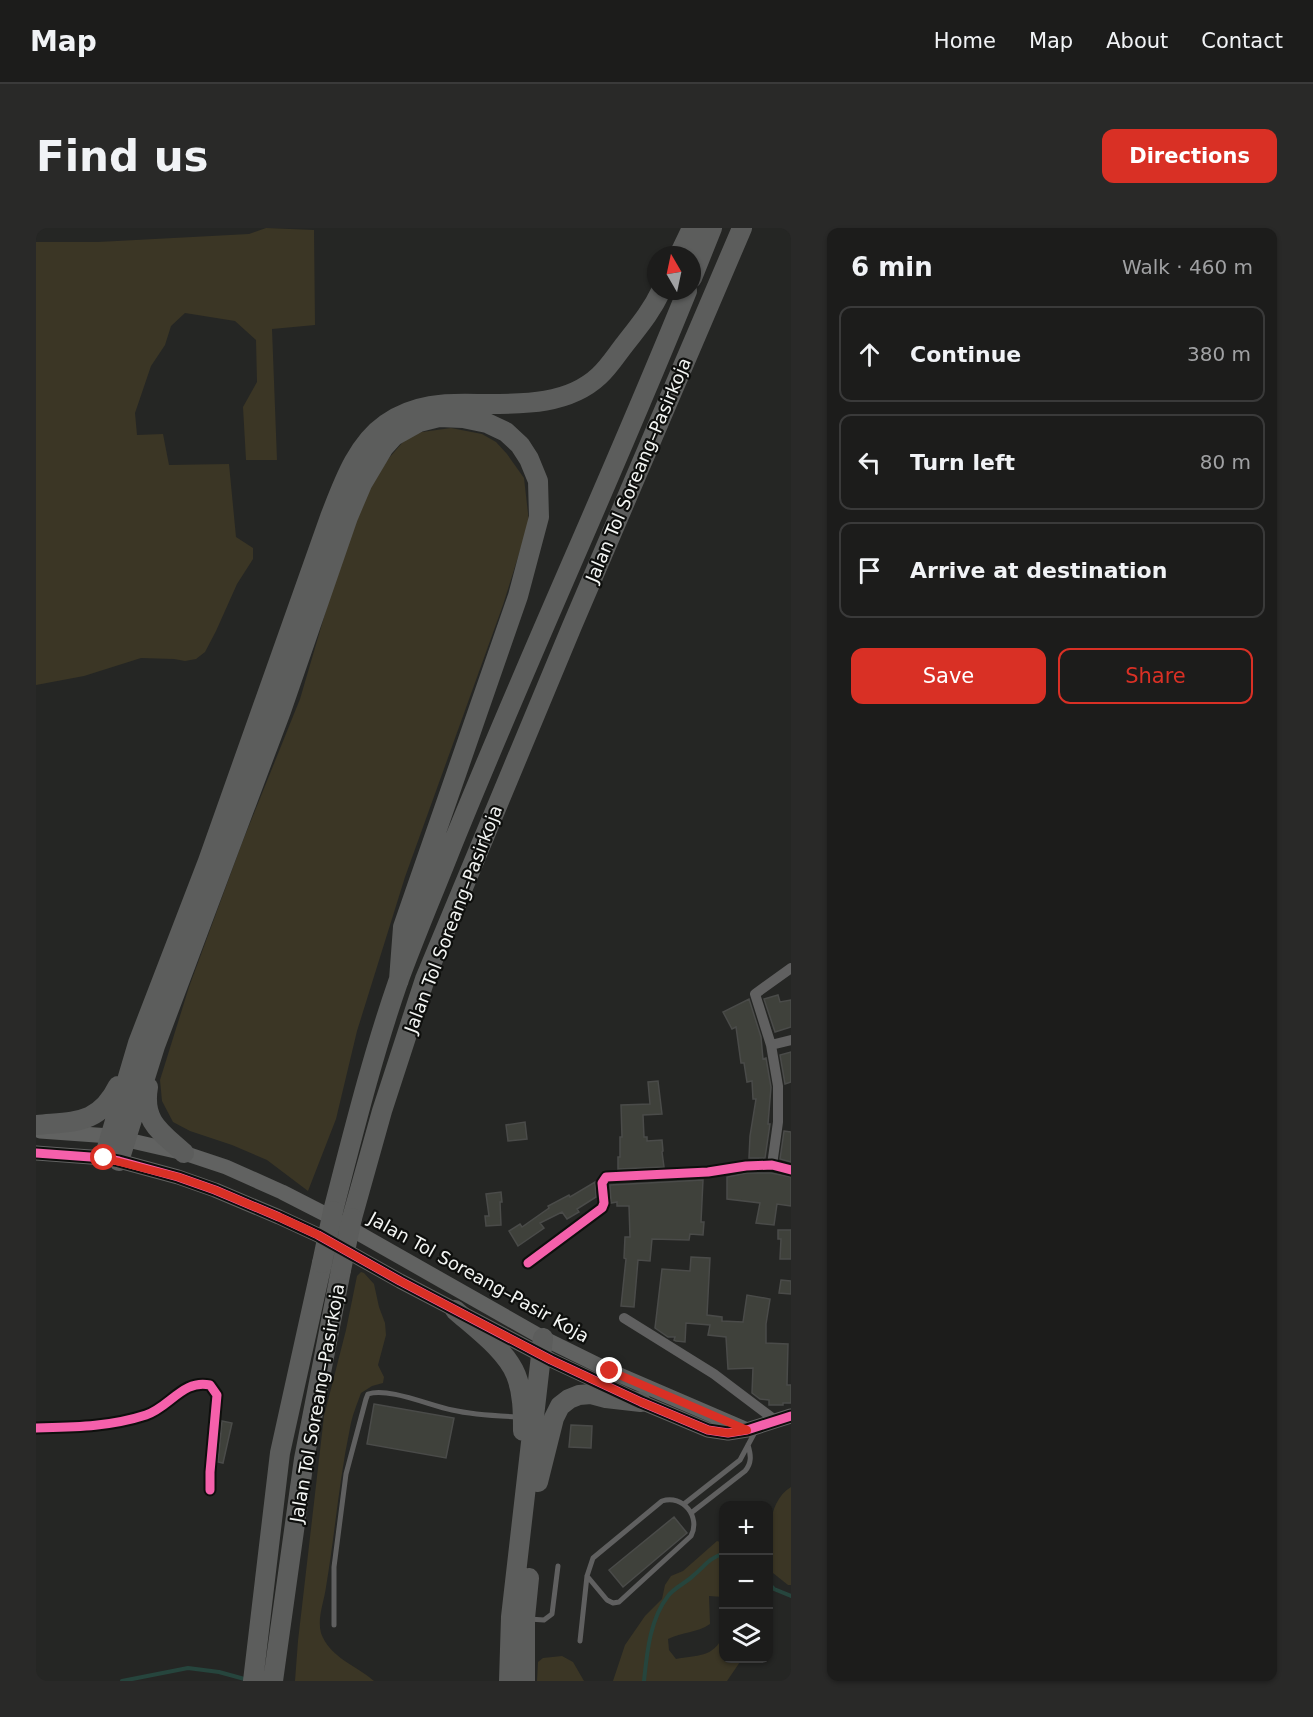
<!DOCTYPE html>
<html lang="en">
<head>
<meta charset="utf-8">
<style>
  body { margin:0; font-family:"DejaVu Sans",sans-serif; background:#292928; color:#f1f3f6 }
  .controls { position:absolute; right:18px; bottom:18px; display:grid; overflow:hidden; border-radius:12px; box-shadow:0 2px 4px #0004 }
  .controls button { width:54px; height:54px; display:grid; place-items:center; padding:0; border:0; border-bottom:2px solid #3a3a3a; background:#1c1c1b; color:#f1f3f6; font:30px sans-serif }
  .compass { position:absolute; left:611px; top:18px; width:54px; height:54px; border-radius:50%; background:#1c1c1b; box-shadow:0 2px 4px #0004; rotate:351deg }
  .stop { position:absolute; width:18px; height:18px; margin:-14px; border:4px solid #d93025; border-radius:50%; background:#fff }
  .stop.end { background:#d93025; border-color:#fff; box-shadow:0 2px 6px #0008 }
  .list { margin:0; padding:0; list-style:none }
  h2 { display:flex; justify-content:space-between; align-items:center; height:78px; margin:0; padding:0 24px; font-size:26px }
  h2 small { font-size:20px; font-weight:400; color:#a0a1a3 }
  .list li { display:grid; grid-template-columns:39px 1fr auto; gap:18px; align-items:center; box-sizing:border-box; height:96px; margin:0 12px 12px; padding:0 12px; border:2px solid #3a3a3a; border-radius:12px }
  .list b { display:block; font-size:22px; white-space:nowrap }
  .list em { font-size:20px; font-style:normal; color:#a0a1a3 }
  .actions { display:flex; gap:12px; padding:18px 24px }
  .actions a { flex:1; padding:14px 0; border:2px solid #d93025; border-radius:12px; text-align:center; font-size:21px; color:#d93025 }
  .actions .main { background:#d93025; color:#fff }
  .icon { flex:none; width:33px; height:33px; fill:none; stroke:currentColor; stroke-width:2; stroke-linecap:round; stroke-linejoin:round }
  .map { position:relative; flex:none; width:755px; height:1453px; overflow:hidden; border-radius:12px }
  header { display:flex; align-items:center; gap:36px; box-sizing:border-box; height:84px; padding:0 30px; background:#1c1c1b; border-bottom:2px solid #3a3a3a }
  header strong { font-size:28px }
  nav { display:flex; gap:33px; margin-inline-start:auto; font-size:21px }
  .intro { display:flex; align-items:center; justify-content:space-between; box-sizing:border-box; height:144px; padding:0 36px }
  h1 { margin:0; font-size:42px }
  .button { padding:15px 27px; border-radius:12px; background:#d93025; color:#fff; font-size:21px; font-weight:700 }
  main { display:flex; gap:36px; padding:0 36px }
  aside { flex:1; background:#1c1c1b; border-radius:12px; box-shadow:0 2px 4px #0004 }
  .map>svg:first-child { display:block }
  .green { fill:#3b3625 }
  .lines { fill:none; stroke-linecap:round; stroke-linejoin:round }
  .stream { stroke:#26453d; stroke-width:4 }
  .building { fill:#3f413b; stroke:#4a4b49; stroke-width:1.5 }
  .lane { stroke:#606060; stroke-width:5 }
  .street { stroke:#606060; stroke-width:10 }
  .secondary { stroke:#616261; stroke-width:15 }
  .highway { stroke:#5c5d5c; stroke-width:20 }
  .highway-bridge { stroke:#5c5d5c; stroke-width:20 }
  .cycleway-casing { stroke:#0e0f0d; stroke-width:13 }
  .cycleway { stroke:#f560ab; stroke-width:9 }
  .route { stroke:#d93025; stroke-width:8 }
  .labels { text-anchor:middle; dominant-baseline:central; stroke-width:4.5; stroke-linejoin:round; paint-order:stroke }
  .street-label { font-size:18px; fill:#f3f5f3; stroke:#0e0f0d }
</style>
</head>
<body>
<header>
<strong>Map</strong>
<nav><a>Home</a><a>Map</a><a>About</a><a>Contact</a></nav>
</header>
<div class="intro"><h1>Find us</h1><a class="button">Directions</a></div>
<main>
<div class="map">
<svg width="755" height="1453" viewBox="0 0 755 1453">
  <rect width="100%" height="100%" fill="#252624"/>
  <!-- green -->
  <path class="green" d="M230,0L278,2L279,97L236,101L241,232H210L207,179L221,154L220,112L199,93L149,85L135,98L129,117L115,138L99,185L101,207L127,206L133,237L193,236L200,309L217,320V331L201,356L180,403L169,424L160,431L149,433L138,431L105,430L48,448L0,457V14H62L213,6Z
    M415,200L446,206L460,214L471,226L488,250L493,294L467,377L369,649L321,803L300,891L272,963L231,932L196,917L154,903L137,894L126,873L124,852L153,759L206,615L264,471L308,321L335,251L366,215L379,205Z
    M325,1044L328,1045L338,1056L343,1079L349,1095L350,1107L342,1137L348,1149L347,1155L336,1158L325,1165C321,1176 316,1188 314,1200C303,1252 299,1306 290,1359C288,1374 281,1390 285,1405C293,1429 321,1438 338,1453H259L262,1413L288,1188L310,1102L321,1048Z
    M755,1259V1357H752L732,1341C732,1316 730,1274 755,1259Z
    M681,1313L687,1315V1369L673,1368L674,1396C661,1405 646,1404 632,1411L633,1422L640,1431C661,1427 677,1430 687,1408L688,1430L706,1431L691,1453H577L589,1417L609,1388L626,1371L629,1357L635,1348L647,1343Z
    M526,1428L537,1434L548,1453H501L502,1434L507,1430Z"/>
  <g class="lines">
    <!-- stream -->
    <path class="stream" d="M732,1355L738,1361L755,1368
      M86,1453L152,1440L183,1444L212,1452
      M608,1453C611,1424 614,1391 632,1368C639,1359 650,1355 658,1347C671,1336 671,1332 688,1325"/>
  </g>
  <!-- building -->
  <path class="building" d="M742,767L744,774L755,772V799L739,804L728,771Z
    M713,771L725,809L727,831L730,830L735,859L732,896H734L729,930H713L714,908L720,871H717L716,853L711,854L708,835H705L700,799L696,801L687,784Z
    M755,824V854L749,856L744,827Z
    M622,853L626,886L607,887L608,909H611V913L626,912L627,923L626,924L628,939L582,941V929H584V909H586L585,877L614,876L612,854Z
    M489,894L491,911L472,913L470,897Z
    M748,903L755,904V934L744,931Z
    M711,945H735L755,949V978L741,976L738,997L720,995L724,975L691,971V949Z
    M667,952L665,994H668L667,1007L654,1006L653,1012L616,1011L614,1033L602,1032L598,1079L585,1078L590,1031L588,1030L589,1009H594L593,978H581V974L575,975L574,957Z
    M559,954L560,969L541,981L543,984L531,991L526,984L504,995L508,1000L482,1018L473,1003L484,996L486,999L513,980L512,978L533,967L534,969Z
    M465,964L466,974H464L465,997L450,998L449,988H453L450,966Z
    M742,1002H755V1031H744L745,1011H742Z
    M655,1029L674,1030L671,1087L686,1089V1093L707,1094L711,1067L734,1071L730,1096V1115L752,1116L751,1157H755V1175H747V1177H733V1172L724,1171L716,1165L717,1140L692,1141L690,1109L672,1107L674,1097L650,1095L649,1114L640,1113L638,1112L639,1109H632L619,1100L626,1041L654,1043Z
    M745,1052L755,1053V1066L743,1065Z
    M338,1176L418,1190L410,1230L331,1216Z
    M186,1193L196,1195L187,1235L182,1234Z
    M535,1197L556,1198L555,1220L533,1219Z
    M638,1289L651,1305L587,1359L573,1342Z"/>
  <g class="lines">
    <!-- lane -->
    <path class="lane" d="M648,1276L704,1232L719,1204
      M655,1285L709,1243C716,1235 715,1227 712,1217
      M493,1391L508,1392L516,1386L522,1338
      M298,1397V1339L310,1246L330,1171L332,1166C352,1159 395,1178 416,1182C438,1187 460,1188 482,1189
      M544,1413L551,1348L557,1330L626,1273C647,1266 665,1289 655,1308L583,1374L577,1375L571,1372L551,1348"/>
    <!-- street -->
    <path class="street" d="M735,817L755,812
      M736,937L742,894V858L735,817L719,766L755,740
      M492,1035L566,980L568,975L566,955L570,949L672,944L710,938L736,937L755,942
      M588,1090L678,1146L739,1192
      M0,1200C38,1199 73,1199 110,1187C134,1179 147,1151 174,1157L181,1167L174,1244V1262"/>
    <!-- secondary -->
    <path class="secondary" d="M4,903L74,908L148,925L190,939L246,964L287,985L507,1110L574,1143L711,1202
      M0,925L68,930L83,933L142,949L179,962L243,989L282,1007L364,1053L515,1132L605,1174L672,1202L692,1205L711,1202L755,1188"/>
    <!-- highway -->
    <path class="highway" d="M643,27L656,0
      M656,50L676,0
      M112,859C106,894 125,904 148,925
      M0,897C38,893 63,897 82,858
      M68,930L102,815L172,633L294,289C307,256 320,217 350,196C378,176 409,175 442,176C483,176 531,178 563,148C573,139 581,126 589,116C603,98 615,84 625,63
      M83,933L119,818L245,483L312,289L326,256L348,219L358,208L383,194L403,189L427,190L451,195L470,204L484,217L493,231L502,253L503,289L482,368L367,699L363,752
      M297,983C317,906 336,829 362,754C378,710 396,668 413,625C489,436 575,251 651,63
      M316,990L346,883L389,751L536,398L706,0
      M419,1082C439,1100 470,1122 480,1147C487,1165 487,1184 487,1203
      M502,1254L518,1190L524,1178L533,1171L543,1167L555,1166L570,1170L605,1174
      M217,1453L244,1225L286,1035
      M237,1453L268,1231L305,1042
      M473,1453L475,1389L507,1110
      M489,1453V1390L493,1350"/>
    <!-- highway-bridge -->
    <path class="highway-bridge" d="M286,1035L297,983
      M305,1042L316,990"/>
    <defs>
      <path id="cycleway" d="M0,925L68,930L83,933L142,949L179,962L243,989L282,1007L364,1053L515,1132L605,1174L672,1202L692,1205L711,1202L755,1188
        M492,1035L566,980L568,975L566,955L570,949L672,944L710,938L736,937L755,942
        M0,1200C38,1199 73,1199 110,1187C134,1179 147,1151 174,1157L181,1167L174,1244V1262"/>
    </defs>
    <!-- cycleway casing -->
    <use href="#cycleway" class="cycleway-casing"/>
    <!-- cycleway -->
    <use href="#cycleway" class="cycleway"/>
  </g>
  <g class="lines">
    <!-- route -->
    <path class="route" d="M68,930L142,949L179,962L243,989L282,1007L364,1053L515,1132L605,1174L672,1202L692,1205L711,1202L574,1143"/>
  </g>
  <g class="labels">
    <!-- street labels -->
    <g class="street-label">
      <text transform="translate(602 242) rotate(-67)">Jalan Tol Soreang–Pasirkoja</text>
      <text transform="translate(417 691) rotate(-69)">Jalan Tol Soreang–Pasirkoja</text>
      <text transform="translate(443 1049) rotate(29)">Jalan Tol Soreang–Pasir Koja</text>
      <text transform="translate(281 1175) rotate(-80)">Jalan Tol Soreang–Pasirkoja</text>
    </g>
  </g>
</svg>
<div class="controls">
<button>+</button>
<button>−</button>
<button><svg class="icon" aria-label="layers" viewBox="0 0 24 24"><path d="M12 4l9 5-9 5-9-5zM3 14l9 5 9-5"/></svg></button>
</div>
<svg class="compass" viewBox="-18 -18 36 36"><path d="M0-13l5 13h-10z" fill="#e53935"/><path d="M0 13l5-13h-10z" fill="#a0a1a3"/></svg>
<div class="stop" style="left:68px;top:930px"></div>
<div class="stop end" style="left:574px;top:1143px"></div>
</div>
<aside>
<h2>6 min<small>Walk · 460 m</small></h2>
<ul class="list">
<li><svg class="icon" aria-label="ahead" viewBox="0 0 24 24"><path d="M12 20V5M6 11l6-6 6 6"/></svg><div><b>Continue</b></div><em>380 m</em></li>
<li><svg class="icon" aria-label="left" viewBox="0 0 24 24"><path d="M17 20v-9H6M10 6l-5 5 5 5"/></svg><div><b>Turn left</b></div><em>80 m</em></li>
<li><svg class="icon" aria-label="arrive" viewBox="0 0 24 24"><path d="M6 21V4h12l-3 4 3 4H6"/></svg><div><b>Arrive at destination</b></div></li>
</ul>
<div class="actions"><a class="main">Save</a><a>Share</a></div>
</aside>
</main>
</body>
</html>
